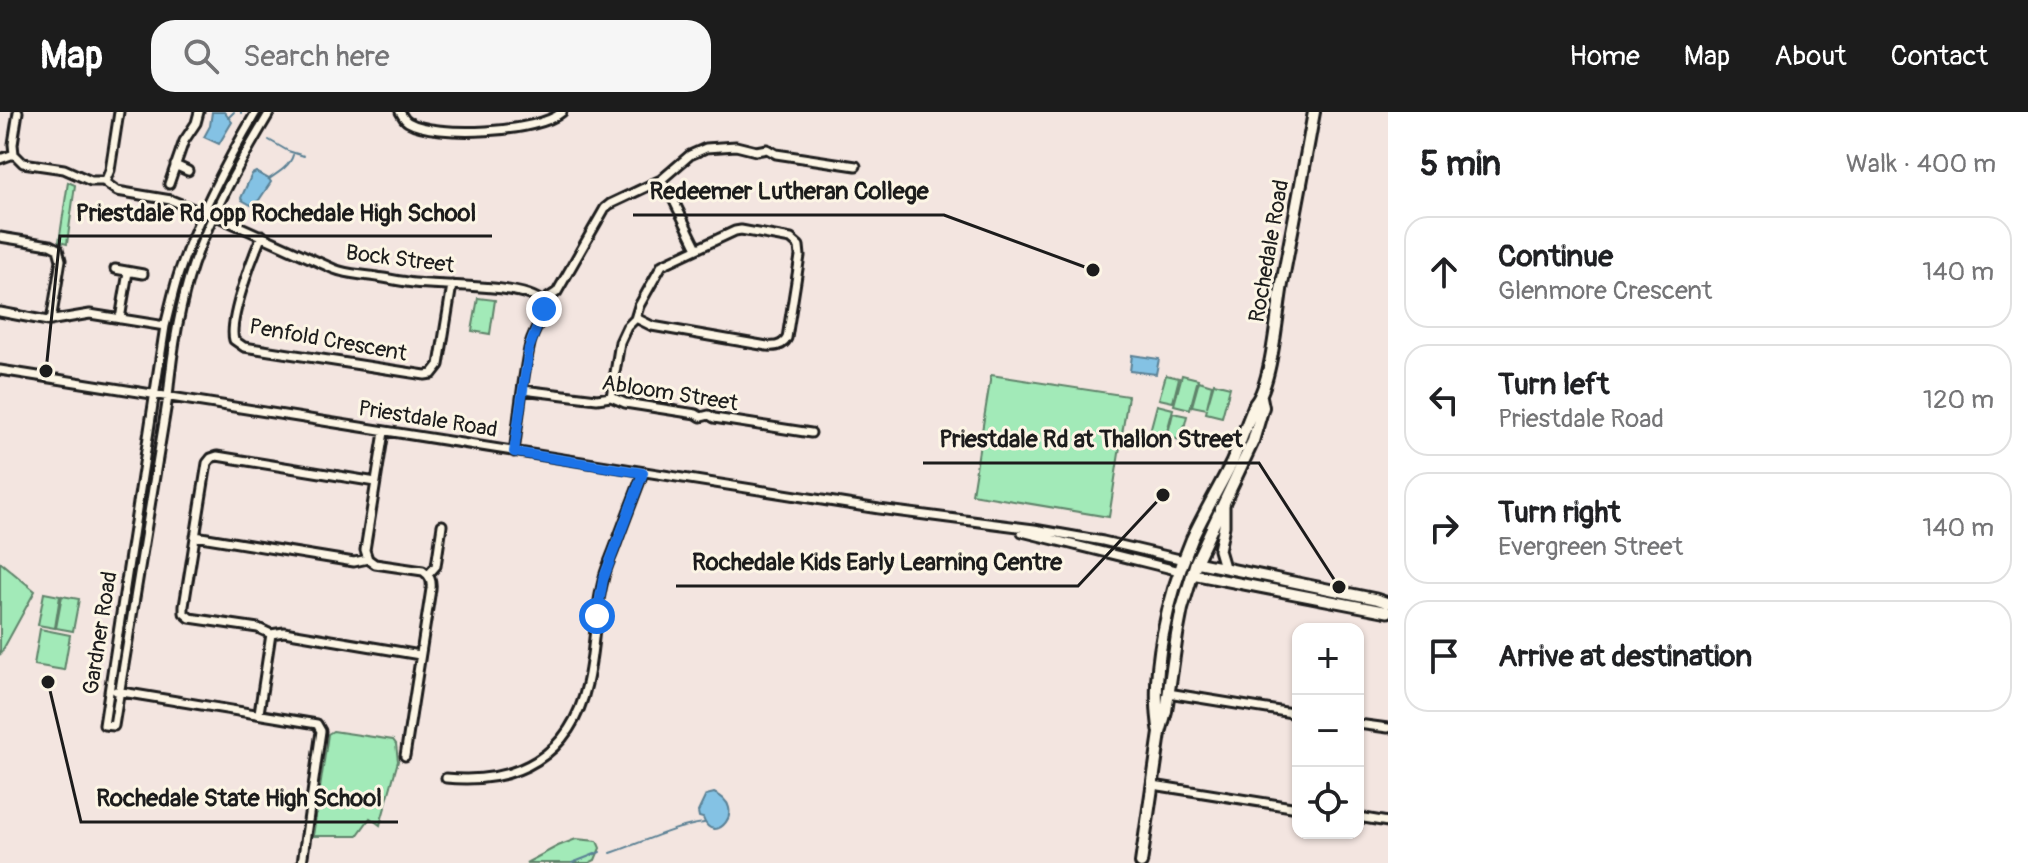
<!DOCTYPE html>
<html lang="en">
<head>
<meta charset="utf-8">
<style>
  body { margin:0; font-family:Pangolin,sans-serif; background:#f6f6f6; color:#202124 }
  .controls { position:absolute; right:24px; bottom:24px; display:grid; overflow:hidden; border-radius:16px; box-shadow:0 2px 6px #0004 }
  .controls button { width:72px; height:72px; display:grid; place-items:center; padding:0; border:0; border-bottom:2px solid #e0e0e0; background:#fff; color:#202124; font:40px sans-serif }
  .stop { position:absolute; width:24px; height:24px; margin:-18px; border:6px solid #1a73e8; border-radius:50%; background:#fff }
  .stop.end { background:#1a73e8; border-color:#fff; box-shadow:0 2px 8px #0008 }
  .list { margin:0; padding:0; list-style:none }
  h2 { display:flex; justify-content:space-between; align-items:center; height:104px; margin:0; padding:0 32px; font-size:34px }
  h2 small { font-size:26px; font-weight:400; color:#757577 }
  .list li { display:grid; grid-template-columns:52px 1fr auto; gap:24px; align-items:center; box-sizing:border-box; height:112px; margin:0 16px 16px; padding:0 16px; border:2px solid #e0e0e0; border-radius:24px }
  .list b { display:block; font-size:30px; white-space:nowrap }
  .list p { margin:0; font-size:26px; white-space:nowrap; color:#757577 }
  .list em { font-size:26px; font-style:normal; color:#757577 }
  .icon { flex:none; width:44px; height:44px; fill:none; stroke:currentColor; stroke-width:2; stroke-linecap:round; stroke-linejoin:round }
  .map { position:relative; flex:none; width:1388px; height:751px; overflow:hidden }
  header { display:flex; align-items:center; gap:48px; box-sizing:border-box; height:112px; padding:0 40px; background:#1c1c1c; color:#fff }
  header strong { font-size:38px }
  nav { display:flex; gap:44px; margin-inline-start:auto; font-size:28px }
  .search { width:560px; height:72px; background:#f6f6f6; display:flex; align-items:center; gap:20px; box-sizing:border-box; padding:0 28px; border-radius:24px; color:#757577; font-size:30px }
  main { display:flex }
  aside { flex:1; background:#fff }
  .map>svg:first-child { display:block }
  .green { fill:#a2eab8; stroke:#5f836a; stroke-width:2 }
  .water { fill:#84c2e4; stroke:#5a8094; stroke-width:2 }
  .lines { fill:none; stroke-linecap:round; stroke-linejoin:round }
  .stream { stroke:#5a8094; stroke-width:2 }
  .minor-casing { stroke:#1c1c1c; stroke-width:13 }
  .tertiary-casing { stroke:#1c1c1c; stroke-width:15 }
  .secondary-casing { stroke:#1c1c1c; stroke-width:16 }
  .minor { stroke:#fcf5e5; stroke-width:7 }
  .tertiary { stroke:#fcf5e5; stroke-width:9 }
  .secondary { stroke:#fcf5e5; stroke-width:10 }
  .route { stroke:#1a73e8; stroke-width:10 }
  .labels { text-anchor:middle; dominant-baseline:central; stroke-width:6; stroke-linejoin:round; paint-order:stroke }
  .street-label { font-size:22px; fill:#1c1c1c; stroke:#fcf5e5 }
  .leader { fill:none; stroke:#1c1c1c; stroke-width:3 }
  .callout-dot { fill:#1c1c1c; stroke:#fcf5e5; stroke-width:3 }
  .callout-label { font-size:24px; text-anchor:middle; font-weight:bold; fill:#1c1c1c; stroke:#fcf5e5; stroke-width:6; stroke-linejoin:round; paint-order:stroke }
</style>
</head>
<body>
<header>
<strong>Map</strong>
<div class="search"><svg class="icon" aria-label="search" viewBox="0 0 24 24"><circle cx="10" cy="10" r="6"/><path d="M15 15l6 6"/></svg>Search here</div>
<nav><a>Home</a><a>Map</a><a>About</a><a>Contact</a></nav>
</header>
<main>
<div class="map">
<svg width="1388" height="751" viewBox="0 0 1388 751">
  <rect width="100%" height="100%" fill="#f3e5e0"/>
  <filter id="ink" filterUnits="userSpaceOnUse"><feTurbulence type="fractalNoise" baseFrequency=".0125" numOctaves="2"/><feDisplacementMap in="SourceGraphic" scale="16" xChannelSelector="R" yChannelSelector="G"/><feConvolveMatrix kernelMatrix="1 2 1 2 8 2 1 2 1" color-interpolation-filters="sRGB"/></filter>
  <g filter="url(#ink)">
    <!-- green -->
    <path class="green" d="M68,70L75,73L67,132L59,130Z
      M478,186L495,188L490,222L472,219Z
      M991,263L1128,284L1109,405L972,382Z
      M1166,263L1179,266L1173,290L1159,287Z
      M1182,263L1198,267L1190,297L1174,293Z
      M1199,269L1212,273L1207,295L1214,271L1230,275L1222,305L1206,301L1207,297L1192,294Z
      M1157,293L1173,297L1165,327L1149,323Z
      M1173,301L1187,304L1181,328L1167,325Z
      M0,450L35,479L0,543Z
      M44,481L60,484L55,516L38,513Z
      M62,484L79,487L73,519L56,516Z
      M40,517L70,523L64,558L34,553Z
      M333,619L393,628L396,632L398,649L380,713L370,706L357,724H313L328,622Z
      M576,727L597,729L600,736L595,748L589,751H526L558,734Z"/>
    <!-- water -->
    <path class="water" d="M212,0H224L232,10L219,32L204,25L210,14Z
      M256,60L269,67L271,70L259,88L251,93L242,88L241,86L252,62Z
      M1132,243L1159,247L1156,262L1130,259Z
      M714,681C750,696 713,736 703,706L699,705L698,700L706,683Z"/>
    <g class="lines">
      <!-- stream -->
      <path class="stream" d="M241,0V1
        M284,0L288,2
        M228,6L234,0
        M269,28L288,39L304,44
        M269,67C278,61 290,54 293,43
        M611,741C642,731 671,715 704,711
        M572,751L600,740"/>
      <defs>
        <path id="minor" d="M256,0C227,49 200,100 181,155C174,174 170,195 165,214L104,613L114,614L168,285C172,241 179,195 193,153C212,99 241,49 270,0
          M400,0C403,4 403,7 408,10C435,26 539,21 562,0
          M14,42L23,51L64,57L91,69H103L117,79L171,88L196,98L214,103L334,157C347,162 357,162 370,164C385,166 399,169 414,171C441,174 525,172 542,190
          M14,42L13,32L18,0
          M0,47L14,42
          M175,53L188,59
          M661,68L669,79L697,136
          M105,70L110,58L119,0
          M169,72L184,29L196,11L199,0
          M262,123C253,144 228,209 234,228L244,235L425,263L432,262L439,253L452,173
          M0,125L50,133L58,137L61,148L51,209
          M115,157L143,162
          M542,190L557,180L605,96L610,92L661,68L690,43L706,36L736,34L756,39L767,37L776,42L856,54
          M0,200L48,209L90,202L165,214
          M120,207L128,160
          M0,258L879,397L1034,417L1103,429L1184,448
          M523,278L597,287L611,285L625,291L696,302L701,305L709,303L714,306L811,321
          M611,285L620,230L627,215L635,207L639,194L662,153L735,119L741,118L791,127L799,134L800,144L787,226C783,234 775,235 767,234L652,214L636,206
          M514,340C519,305 522,268 530,232C533,218 546,205 542,190
          M1022,420L1180,459
          M195,424L354,450L368,447L375,452L423,459C430,464 432,468 431,477L405,644
          M368,447L365,438L384,320
          M428,463L436,454L442,413
          M271,522L284,520L420,543
          M116,579L317,612L321,619L302,751
          M1168,581L1298,602
          M259,601L271,522L258,516L190,506L184,501V494L207,351L211,346L217,344L376,370
          M1358,612L1388,616
          M446,666C516,673 571,644 587,572C595,538 594,503 603,469C605,458 611,446 615,435C624,410 634,385 643,361
          M1153,673L1298,696
          M1358,705L1388,710"/>
        <path id="tertiary" d="M1224,392V414L1219,438L1224,455
          M1196,450L1376,487L1388,491
          M1192,462L1388,500"/>
        <path id="secondary" d="M1160,621C1149,559 1168,484 1192,427C1204,401 1219,376 1232,350C1240,331 1247,311 1255,292C1272,272 1277,200 1282,172C1293,114 1304,57 1314,0
          M1141,751L1160,621L1166,599L1177,523L1182,497L1196,450L1253,329L1263,295L1261,285"/>
      </defs>
      <!-- minor casing -->
      <use href="#minor" class="minor-casing"/>
      <!-- tertiary casing -->
      <use href="#tertiary" class="tertiary-casing"/>
      <!-- secondary casing -->
      <use href="#secondary" class="secondary-casing"/>
      <!-- minor -->
      <use href="#minor" class="minor"/>
      <!-- tertiary -->
      <use href="#tertiary" class="tertiary"/>
      <!-- secondary -->
      <use href="#secondary" class="secondary"/>
    </g>
  </g>
  <g class="lines" filter="url(#ink)">
    <!-- route -->
    <path class="route" d="M544,197L529,236L514,340L643,361L603,468L597,504"/>
  </g>
  <g class="labels">
    <!-- street labels -->
    <g class="street-label">
      <text transform="translate(1269 139) rotate(-80)">Rochedale Road</text>
      <text transform="translate(400 147) rotate(7)">Bock Street</text>
      <text transform="translate(328 228) rotate(10)">Penfold Crescent</text>
      <text transform="translate(670 281) rotate(9)">Abloom Street</text>
      <text transform="translate(428 307) rotate(9)">Priestdale Road</text>
      <text transform="translate(100 521) rotate(-81)">Gardner Road</text>
    </g>
  </g>
  <!-- callouts -->
  <path class="leader" d="M1093 158L944 103H633M46 259L60 124H492M1339 475L1259 351H923M1163 383L1078 474H676M48 570L81 710H398"/>
  <g class="callout-dot">
    <circle cx="1093" cy="158" r="8"/>
    <circle cx="46" cy="259" r="8"/>
    <circle cx="1339" cy="475" r="8"/>
    <circle cx="1163" cy="383" r="8"/>
    <circle cx="48" cy="570" r="8"/>
  </g>
  <g class="callout-label">
    <text x="789" y="87">Redeemer Lutheran College</text>
    <text x="276" y="109">Priestdale Rd opp Rochedale High School</text>
    <text x="1091" y="335">Priestdale Rd at Thallon Street</text>
    <text x="877" y="458">Rochedale Kids Early Learning Centre</text>
    <text x="239" y="694">Rochedale State High School</text>
  </g>
</svg>
<div class="controls">
<button>+</button>
<button>−</button>
<button><svg class="icon" aria-label="locate" viewBox="0 0 24 24"><circle cx="12" cy="12" r="6"/><path d="M12 2v4M12 18v4M2 12h4M18 12h4"/></svg></button>
</div>
<div class="stop" style="left:597px;top:504px"></div>
<div class="stop end" style="left:544px;top:197px"></div>
</div>
<aside>
<h2>5 min<small>Walk · 400 m</small></h2>
<ul class="list">
<li><svg class="icon" aria-label="ahead" viewBox="0 0 24 24"><path d="M12 20V5M6 11l6-6 6 6"/></svg><div><b>Continue</b><p>Glenmore Crescent</p></div><em>140 m</em></li>
<li><svg class="icon" aria-label="left" viewBox="0 0 24 24"><path d="M17 20v-9H6M10 6l-5 5 5 5"/></svg><div><b>Turn left</b><p>Priestdale Road</p></div><em>120 m</em></li>
<li><svg class="icon" aria-label="right" viewBox="0 0 24 24"><path d="M7 20v-9h11M14 6l5 5-5 5"/></svg><div><b>Turn right</b><p>Evergreen Street</p></div><em>140 m</em></li>
<li><svg class="icon" aria-label="arrive" viewBox="0 0 24 24"><path d="M6 21V4h12l-3 4 3 4H6"/></svg><div><b>Arrive at destination</b></div></li>
</ul>
</aside>
</main>
</body>
</html>
